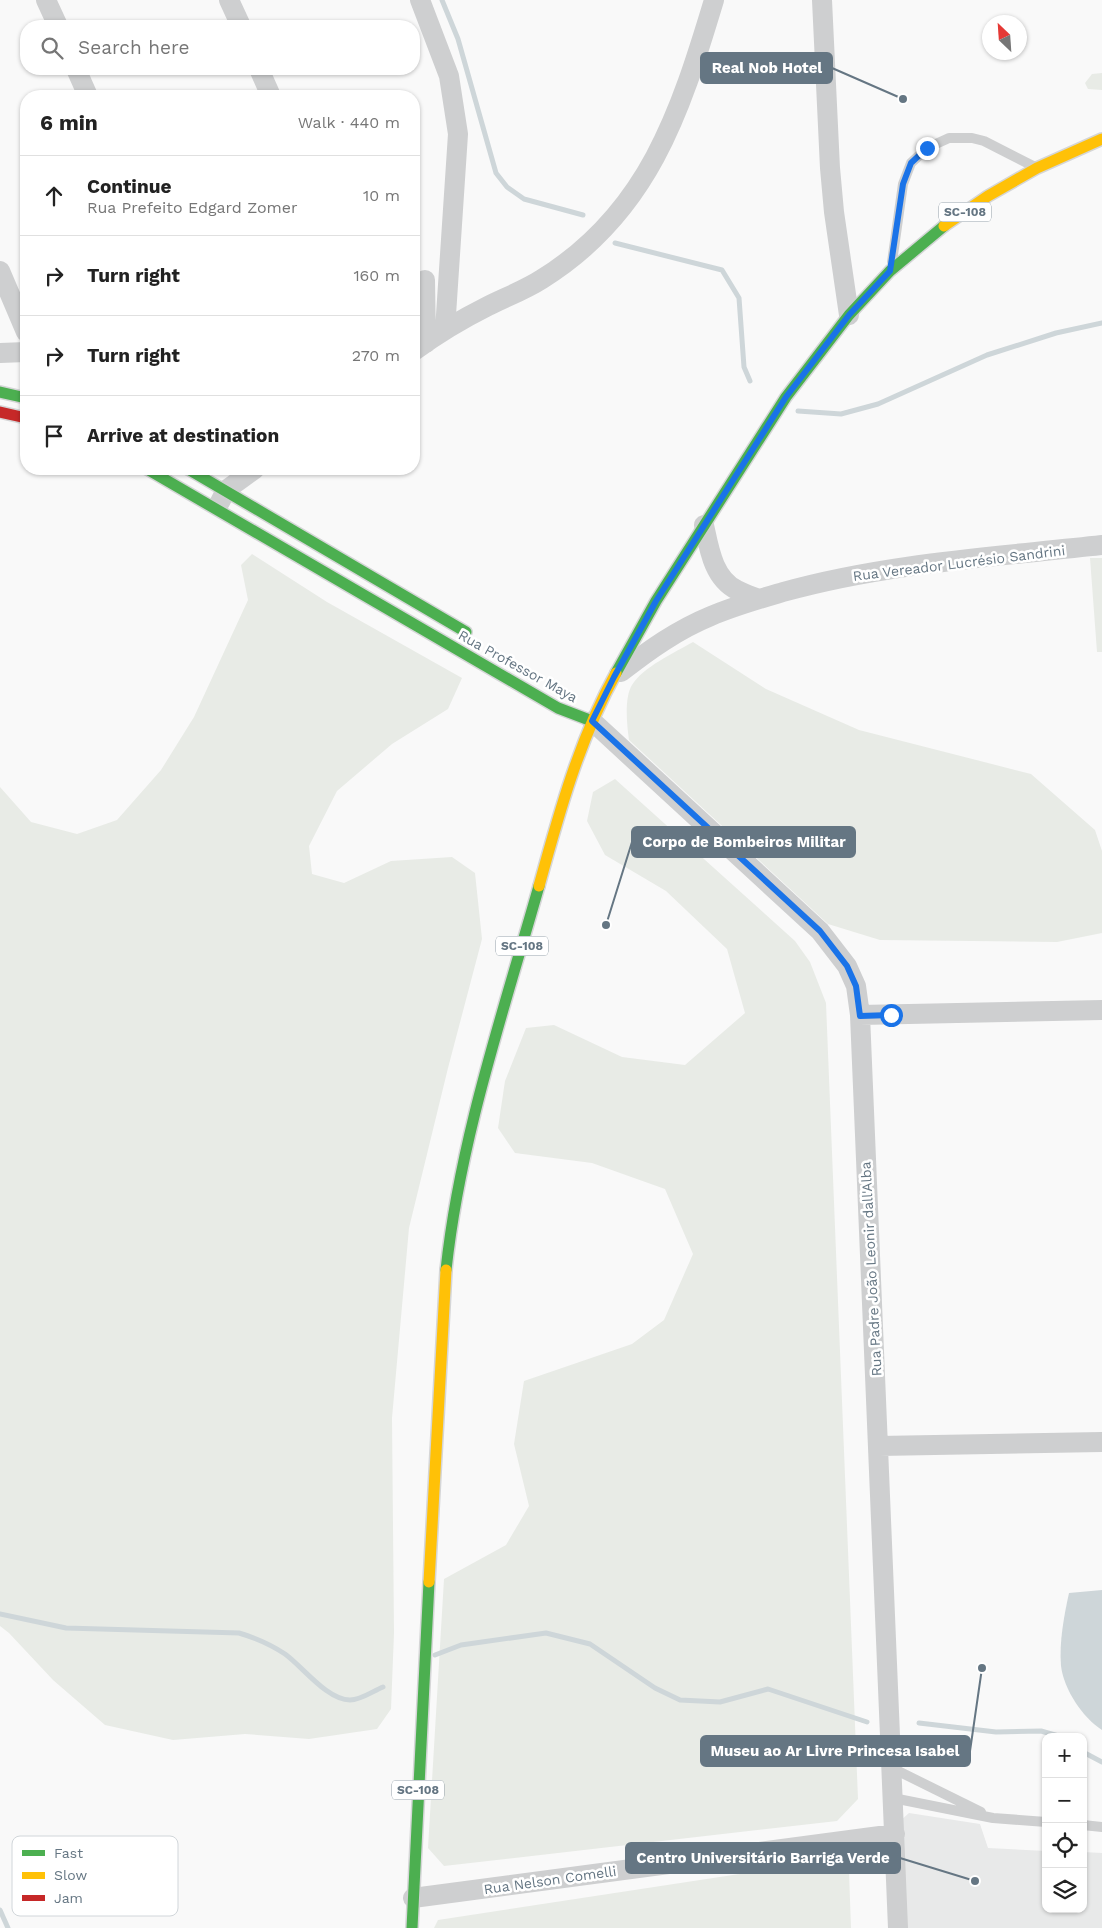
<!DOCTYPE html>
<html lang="en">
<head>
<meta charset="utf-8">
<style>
  body { margin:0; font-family:"Work Sans",sans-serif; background:#f6f6f6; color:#222 }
  .controls { position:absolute; right:15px; bottom:15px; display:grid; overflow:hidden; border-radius:10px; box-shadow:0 1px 4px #0004 }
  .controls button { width:45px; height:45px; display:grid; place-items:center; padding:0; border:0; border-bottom:1px solid #e0e0e0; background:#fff; color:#222; font:25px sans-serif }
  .compass { position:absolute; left:982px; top:15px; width:45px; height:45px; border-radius:50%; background:#fff; box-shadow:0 1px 4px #0004; rotate:335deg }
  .stop { position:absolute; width:15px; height:15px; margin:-11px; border:4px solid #1a73e8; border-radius:50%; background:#fff }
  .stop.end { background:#1a73e8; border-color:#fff; box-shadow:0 1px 5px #0008 }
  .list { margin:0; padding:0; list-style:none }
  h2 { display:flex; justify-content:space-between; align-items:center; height:65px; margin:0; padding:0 20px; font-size:21px }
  h2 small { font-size:16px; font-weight:400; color:#767676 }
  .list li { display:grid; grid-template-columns:32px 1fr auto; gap:15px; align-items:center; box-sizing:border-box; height:80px; padding:0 20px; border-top:1px solid #e0e0e0 }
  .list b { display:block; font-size:19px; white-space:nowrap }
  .list p { margin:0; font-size:16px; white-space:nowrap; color:#767676 }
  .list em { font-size:16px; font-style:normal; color:#767676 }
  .icon { flex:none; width:28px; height:28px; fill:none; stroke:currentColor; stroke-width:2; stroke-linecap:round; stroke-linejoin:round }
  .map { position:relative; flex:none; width:1102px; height:1928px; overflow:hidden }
  .search { position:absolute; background:#fff; box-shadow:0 1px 4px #0004; left:20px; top:20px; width:400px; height:55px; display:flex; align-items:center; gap:12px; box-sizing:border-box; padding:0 18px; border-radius:20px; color:#767676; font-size:19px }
  .panel { position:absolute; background:#fff; box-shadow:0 1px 4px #0004; left:20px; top:90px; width:400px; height:385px; border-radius:20px }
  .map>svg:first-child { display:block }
  .built { fill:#e8e9e9 }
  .green { fill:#e8ebe6 }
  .water { fill:#ced6d9 }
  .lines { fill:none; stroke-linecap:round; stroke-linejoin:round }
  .stream { stroke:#ced6d9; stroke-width:5 }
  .fast-casing { stroke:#d5d6d7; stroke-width:14 }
  .slow-casing { stroke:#d5d6d7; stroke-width:14 }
  .jam-casing { stroke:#d5d6d7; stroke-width:14 }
  .lane { stroke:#cecfd0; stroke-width:10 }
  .street { stroke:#cecfd0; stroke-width:20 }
  .fast { stroke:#4caf50; stroke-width:11 }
  .slow { stroke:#ffc107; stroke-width:11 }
  .jam { stroke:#c62828; stroke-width:11 }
  .route { stroke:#1a73e8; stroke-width:6 }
  .labels { text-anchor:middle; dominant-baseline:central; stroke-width:5; stroke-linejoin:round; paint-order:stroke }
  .shield { fill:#fff; stroke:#939fa8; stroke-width:1 }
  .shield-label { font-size:12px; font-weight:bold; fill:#657683 }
  .street-label { font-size:14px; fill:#657683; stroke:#fff }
  .key { fill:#fff; stroke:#d1d6da; stroke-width:1 }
  .key-label { font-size:14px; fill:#657683 }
  .leader { fill:none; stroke:#657683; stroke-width:2 }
  .callout-dot { fill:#657683; stroke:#fff; stroke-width:2 }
  .callout { fill:#657683; stroke:#657683; stroke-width:2 }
  .callout-label { font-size:15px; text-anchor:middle; font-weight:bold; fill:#fff }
</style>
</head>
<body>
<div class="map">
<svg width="1102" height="1928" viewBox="0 0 1102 1928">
  <rect width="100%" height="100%" fill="#f9f9f9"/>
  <!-- built -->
  <path class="built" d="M909,1813L980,1824L988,1848L1046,1851V1909H1083V1852L1102,1853V1928H906L900,1821Z"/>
  <!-- green -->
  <path class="green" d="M1102,73V90L1088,89L1085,83L1092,74Z
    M252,554L327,602L462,678L448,709L392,744L337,791L309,846L312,874L344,883L391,861L452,857L475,873L482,939L448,1068L409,1228L392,1418L394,1633L391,1709L377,1729L309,1739L245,1734L173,1740L105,1725L53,1680L9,1633L0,1626V787L31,822L77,834L117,820L161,770L194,717L248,600L241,565Z
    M1090,558H1102V652H1097Z
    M693,642L766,689L859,730L1031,774L1095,830L1102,851V933L1057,942L880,940L828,924L629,740C627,725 624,698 632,685C643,667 674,653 693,642Z
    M615,779L795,941L810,962L826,1003L858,1799L837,1821L444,1866L428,1848L444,1579L506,1545L529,1506L514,1444L524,1381L632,1344L664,1320L693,1254L665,1189L592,1163L515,1153L498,1128L505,1081L526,1028L554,1025L622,1057L685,1065L745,1013L727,949L666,891L605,855L587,821L593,792Z
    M831,1860L849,1872L851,1928H434L438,1920Z"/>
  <!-- water -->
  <path class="water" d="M1102,1590V1730C1083,1718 1064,1690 1061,1666C1059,1642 1064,1616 1069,1593Z"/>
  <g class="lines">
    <!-- stream -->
    <path class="stream" d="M442,0L458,39L496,173L507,187L524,199L583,215
      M615,243L722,270L739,298L744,367L750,381
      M798,411L841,414L878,404L987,355L1056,333L1102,323
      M0,1614L66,1628L239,1633C256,1638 270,1644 285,1654C303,1667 327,1700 350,1700C361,1700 373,1691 383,1687
      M435,1655L461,1645L546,1633L590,1644L655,1688L680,1700L720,1702L768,1689L867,1722
      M919,1723L996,1732L1041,1731L1062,1737
      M1083,1752L1102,1762
      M0,1910L8,1928"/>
    <defs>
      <path id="fast" d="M0,392L26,398
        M147,469L558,708L592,721
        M188,469L466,632
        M616,673L656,601L786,397L849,315L890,271L944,226
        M446,1270C460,1139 503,1013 539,886
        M412,1928L429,1582"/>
      <path id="slow" d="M944,226L988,196L1037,168L1102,139
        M539,886C559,813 579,740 616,673
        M429,1582L446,1270"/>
      <path id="jam" d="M0,412L26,418"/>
    </defs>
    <!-- fast casing -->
    <use href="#fast" class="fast-casing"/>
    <!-- slow casing -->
    <use href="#slow" class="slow-casing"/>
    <!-- jam casing -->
    <use href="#jam" class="jam-casing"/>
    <!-- lane -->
    <path class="lane" d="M892,262L903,184L911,163L927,148L949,138H972L984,141L1035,167
      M892,1768L981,1812
      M893,1798L993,1818L1046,1822
      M1083,1825L1102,1827"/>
    <!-- street -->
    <path class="street" d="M46,0L58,26
      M229,0L241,26
      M420,0L449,76L458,134L445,330
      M822,0L830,168L834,212L849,315
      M76,69L88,96
      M259,69L271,96
      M0,271L26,332
      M425,280L426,343
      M414,351C437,334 462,319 488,306C506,297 525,290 542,279C648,213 680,113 714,0
      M0,353L26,352
      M220,502L226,490L255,469
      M704,525C709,548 713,578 737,590C744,594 751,596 759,599
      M621,672C649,650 677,630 711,616C734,606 759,599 783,592C887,563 995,557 1102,545
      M592,721L820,931L847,966L856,986L860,1015L898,1928
      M860,1015L1102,1010
      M879,1446L1102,1442
      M413,1898L895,1834"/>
    <!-- fast -->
    <use href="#fast" class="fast"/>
    <!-- slow -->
    <use href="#slow" class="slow"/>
    <!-- jam -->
    <use href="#jam" class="jam"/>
  </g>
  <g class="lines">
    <!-- route -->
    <path class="route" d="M891,1015L860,1016L856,986L847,966L820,931L592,721L614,677L656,601L786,397L849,315L890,271L903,184L911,163L927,148"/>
  </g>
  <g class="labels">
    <!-- shield labels -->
    <g class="shield">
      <rect x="939" y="202.5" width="52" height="19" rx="4"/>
      <rect x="496" y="936.5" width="52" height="19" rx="4"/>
      <rect x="392" y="1780.5" width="52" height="19" rx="4"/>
    </g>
    <g class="shield-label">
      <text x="965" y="212">SC-108</text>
      <text x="522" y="946">SC-108</text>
      <text x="418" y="1790">SC-108</text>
    </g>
    <!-- street labels -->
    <g class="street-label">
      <text transform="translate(959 563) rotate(-7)">Rua Vereador Lucrésio Sandrini</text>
      <text transform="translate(518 666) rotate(29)">Rua Professor Maya</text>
      <text transform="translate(871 1269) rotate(-93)">Rua Padre João Leonir dall'Alba</text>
      <text transform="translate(550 1880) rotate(-8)">Rua Nelson Comelli</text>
    </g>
  </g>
  <!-- legend -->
  <rect x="12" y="1836" width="166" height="80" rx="8" class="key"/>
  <rect x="22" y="1850" width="23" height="6" fill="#4caf50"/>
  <rect x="22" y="1872" width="23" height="7" fill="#ffc107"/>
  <rect x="22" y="1895" width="23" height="6" fill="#c62828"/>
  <g class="key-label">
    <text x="54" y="1858">Fast</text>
    <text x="54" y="1880">Slow</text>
    <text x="54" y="1903">Jam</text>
  </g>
  <!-- callouts -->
  <path class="leader" d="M903 99L832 68M606 925L632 842M982 1668L970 1751M975 1881L900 1858"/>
  <g class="callout-dot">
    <circle cx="903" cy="99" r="5"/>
    <circle cx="606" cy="925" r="5"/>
    <circle cx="982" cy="1668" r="5"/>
    <circle cx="975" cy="1881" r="5"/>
  </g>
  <g class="callout">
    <rect x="701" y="53" width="131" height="30" rx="5"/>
    <rect x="632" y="827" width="223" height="30" rx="5"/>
    <rect x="701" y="1736" width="269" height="30" rx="5"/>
    <rect x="626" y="1843" width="274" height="30" rx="5"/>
  </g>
  <g class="callout-label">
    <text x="767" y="73">Real Nob Hotel</text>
    <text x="744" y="847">Corpo de Bombeiros Militar</text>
    <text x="835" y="1756">Museu ao Ar Livre Princesa Isabel</text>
    <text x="763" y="1863">Centro Universitário Barriga Verde</text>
  </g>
</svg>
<div class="controls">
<button>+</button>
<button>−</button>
<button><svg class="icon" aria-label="locate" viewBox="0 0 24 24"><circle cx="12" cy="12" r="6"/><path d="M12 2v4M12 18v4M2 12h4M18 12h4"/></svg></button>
<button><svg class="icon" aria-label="layers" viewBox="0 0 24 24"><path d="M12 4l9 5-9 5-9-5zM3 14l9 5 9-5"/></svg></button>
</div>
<svg class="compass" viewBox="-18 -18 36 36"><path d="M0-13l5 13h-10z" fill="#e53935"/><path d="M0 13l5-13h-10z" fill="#767676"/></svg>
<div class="stop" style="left:891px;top:1015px"></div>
<div class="stop end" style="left:927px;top:148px"></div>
<div class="search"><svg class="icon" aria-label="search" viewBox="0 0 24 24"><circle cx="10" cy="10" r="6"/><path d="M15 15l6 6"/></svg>Search here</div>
<section class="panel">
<h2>6 min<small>Walk · 440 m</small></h2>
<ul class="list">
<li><svg class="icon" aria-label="ahead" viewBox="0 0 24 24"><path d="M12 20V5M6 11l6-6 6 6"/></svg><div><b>Continue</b><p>Rua Prefeito Edgard Zomer</p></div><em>10 m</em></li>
<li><svg class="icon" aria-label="right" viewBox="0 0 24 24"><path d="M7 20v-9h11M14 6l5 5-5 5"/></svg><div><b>Turn right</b></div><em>160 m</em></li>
<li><svg class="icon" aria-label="right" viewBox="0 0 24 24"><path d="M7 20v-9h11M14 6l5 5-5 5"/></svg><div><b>Turn right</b></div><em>270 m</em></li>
<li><svg class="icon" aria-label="arrive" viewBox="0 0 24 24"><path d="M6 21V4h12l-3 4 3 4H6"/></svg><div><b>Arrive at destination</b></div></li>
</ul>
</section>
</div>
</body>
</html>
